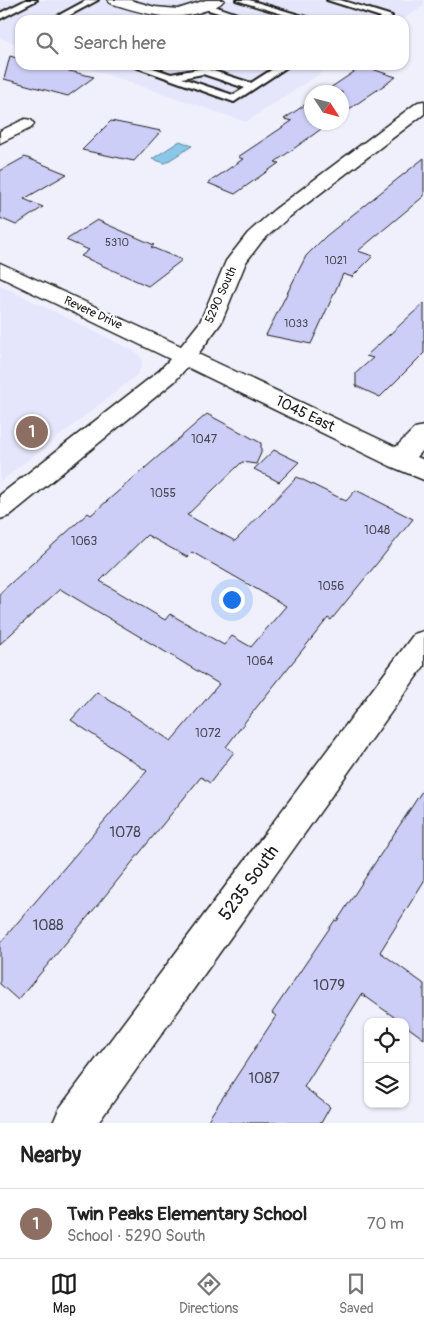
<!DOCTYPE html>
<html lang="en">
<head>
<meta charset="utf-8">
<style>
  body { margin:0; font-family:Pangolin,sans-serif; background:#f6f6f6; color:#222 }
  .controls { position:absolute; right:15px; bottom:15px; display:grid; overflow:hidden; border-radius:10px; box-shadow:0 1px 4px #0004 }
  .controls button { width:45px; height:45px; display:grid; place-items:center; padding:0; border:0; border-bottom:1px solid #e0e0e0; background:#fff; color:#222; font:25px sans-serif }
  .compass { position:absolute; left:304px; top:85px; width:45px; height:45px; border-radius:50%; background:#fff; box-shadow:0 1px 4px #0004; rotate:126deg }
  .you { position:absolute; left:231px; top:599px; width:18px; height:18px; margin:-12px; border:4px solid #fff; border-radius:50%; background:#1a73e8; box-shadow:0 0 0 8px #1a73e833 }
  .badge { display:grid; place-items:center; width:32px; height:32px; border-radius:50%; background:#1c1c1c; color:#fff; font-size:16px; font-weight:700 }
  .pin { position:absolute; translate:-50% -50%; border:2px solid #fff; box-shadow:0 1px 5px #0006 }
  .list { margin:0; padding:0; list-style:none }
  h2 { display:flex; justify-content:space-between; align-items:center; height:65px; margin:0; padding:0 20px; font-size:21px }
  h2 small { font-size:16px; font-weight:400; color:#767676 }
  .list li { display:grid; grid-template-columns:32px 1fr auto; gap:15px; align-items:center; box-sizing:border-box; height:70px; padding:0 20px; border-top:1px solid #e0e0e0 }
  .list b { display:block; font-size:19px; white-space:nowrap }
  .list p { margin:0; font-size:16px; white-space:nowrap; color:#767676 }
  .list em { font-size:16px; font-style:normal; color:#767676 }
  .icon { flex:none; width:28px; height:28px; fill:none; stroke:currentColor; stroke-width:2; stroke-linecap:round; stroke-linejoin:round }
  .map { position:relative; flex:none; width:424px; height:1123px; overflow:hidden }
  .search { position:absolute; background:#fff; box-shadow:0 1px 4px #0004; left:15px; right:15px; top:15px; height:55px; display:flex; align-items:center; gap:12px; box-sizing:border-box; padding:0 18px; border-radius:15px; color:#767676; font-size:19px }
  .sheet { height:135px; background:#fff }
  nav { display:flex; justify-content:space-around; align-items:center; box-sizing:border-box; height:70px; border-top:1px solid #e0e0e0; background:#fff; font-size:14px; color:#767676 }
  nav a { display:grid; justify-items:center; gap:2px }
  nav .on { color:#1c1c1c }
  .map>svg:first-child { display:block }
  .built { fill:#e5e6fb }
  .water { fill:#8ac8ea; stroke:#5e8398 }
  .building { fill:#cccef7; stroke:#1c1c1c; fill-rule:evenodd }
  .lines { fill:none; stroke-linecap:round; stroke-linejoin:round }
  .lane-casing { stroke:#1c1c1c; stroke-width:4 }
  .street-casing { stroke:#1c1c1c; stroke-width:3 }
  .lane { fill:#fff; fill-rule:evenodd }
  .street { fill:#fff; fill-rule:evenodd }
  .labels { text-anchor:middle; dominant-baseline:central; stroke-width:5; stroke-linejoin:round; paint-order:stroke }
  .far-number-label { font-size:11px; fill:#484853 }
  .far-street-label { font-size:12px; fill:#1c1c1c; stroke:#fff }
  .number-label { font-size:12px; fill:#484853 }
  .street-label { font-size:15px; fill:#1c1c1c; stroke:#fff }
  .near-number-label { font-size:15px; fill:#484853 }
  .near-street-label { font-size:18px; fill:#1c1c1c; stroke:#fff }
</style>
</head>
<body>
<div class="map">
<svg width="424" height="1123" viewBox="0 0 424 1123">
  <rect width="100%" height="100%" fill="#f0f0fd"/>
  <filter id="ink" filterUnits="userSpaceOnUse"><feTurbulence type="fractalNoise" baseFrequency=".02" numOctaves="2"/><feDisplacementMap in="SourceGraphic" scale="10" xChannelSelector="R" yChannelSelector="G"/><feConvolveMatrix kernelMatrix="1 2 1 2 8 2 1 2 1" color-interpolation-filters="sRGB"/></filter>
  <g filter="url(#ink)">
    <!-- built -->
    <path class="built" d="M0,0H424V6L402,20H20V45L0,38Z
      M79,65H333L246,122Z
      M0,285L136,352L142,359V365L138,374L130,381L0,482Z"/>
    <!-- water -->
    <path class="water" d="M180,141L192,146L165,163L152,159Z"/>
    <!-- building -->
    <path class="building" d="M10,56L20,59V65H45L94,77L68,96L4,79Z
      M363,66L396,77L342,114V92H324Z
      M312,100V122H331L275,162L279,163L235,194L208,183L243,159L238,157L292,121L284,119Z
      M111,121L161,131L134,161L82,150Z
      M25,157L67,174L24,199L43,207L16,225L0,218V171Z
      M424,158V196L358,251L373,256L352,277L343,274L311,344L266,335L306,256L326,236Z
      M97,220L154,245L151,247L182,260L148,286L81,256L89,250L66,240Z
      M424,303V353L380,397L356,386V373L373,358L366,356Z
      M207,414L261,443V453L256,464L242,462L187,515L235,541L297,477L346,501L356,490L413,519L331,620L328,618L248,718L226,747L234,752L210,783L201,777L96,907L18,1000L0,984V943L147,771L71,720L97,692L171,741L219,684L60,589L0,644V593L88,513L91,515ZM147,535L187,557L192,552L286,606L251,647L232,636L224,645L170,614L165,620L100,581Z
      M274,450L299,462L279,482L254,469Z
      M424,788V881L380,952L424,984V1039L405,1025V1022H401L362,994L304,1087L330,1107L321,1123H206L276,1016L272,1013L335,920L337,921Z"/>
    <g class="lines">
      <defs>
        <path id="lane" d="M26,0H37L0,19V13Z
          M87,0H98L61,20H50Z
          M236,0H249L316,20H302Z
          M327,0H340L392,16L388,20H378L381,17Z
          M202,4H208L254,20H241L202,8Z
          M130,65H144L171,74L204,68L251,83L279,65H290L234,102ZM203,74L245,88L233,95L182,78Z"/>
        <path id="street" d="M108,0H130L155,7L178,9L206,0H224C220,6 211,9 204,11C171,23 142,13 110,3Z
          M424,101V114L288,218L262,241L246,262L221,323L198,354L396,447L415,428L424,426V449L417,457L424,460V480L390,466L187,367L175,381L9,516L0,519V495L159,371L170,359L0,277V263L181,346L200,322L226,261L248,233L274,210L418,102Z
          M25,119L31,120L34,124L31,128L0,143V131Z
          M424,631V666L98,1123H53L59,1109L414,634Z"/>
      </defs>
      <!-- lane casing -->
      <use href="#lane" class="lane-casing"/>
      <!-- street casing -->
      <use href="#street" class="street-casing"/>
      <!-- lane -->
      <use href="#lane" class="lane"/>
      <!-- street -->
      <use href="#street" class="street"/>
    </g>
  </g>
  <g class="labels">
    <!-- far-number labels -->
    <g class="far-number-label">
      <text x="117" y="242">5310</text>
      <text x="336" y="260">1021</text>
      <text x="296" y="323">1033</text>
    </g>
    <!-- far-street labels -->
    <g class="far-street-label">
      <text transform="translate(221 295) rotate(-66)">5290 South</text>
      <text transform="translate(93 313) rotate(25)">Revere Drive</text>
    </g>
    <!-- number labels -->
    <g class="number-label">
      <text x="204" y="439">1047</text>
      <text x="163" y="493">1055</text>
      <text x="377" y="530">1048</text>
      <text x="84" y="541">1063</text>
      <text x="331" y="586">1056</text>
      <text x="260" y="661">1064</text>
      <text x="208" y="733">1072</text>
    </g>
    <!-- street labels -->
    <g class="street-label">
      <text transform="translate(305 414) rotate(26)">1045 East</text>
    </g>
    <!-- near-number labels -->
    <g class="near-number-label">
      <text x="125" y="832">1078</text>
      <text x="48" y="925">1088</text>
      <text x="329" y="985">1079</text>
      <text x="264" y="1078">1087</text>
    </g>
    <!-- near-street labels -->
    <g class="near-street-label">
      <text transform="translate(249 883) rotate(-54)">5235 South</text>
    </g>
  </g>
</svg>
<div class="controls">
<button><svg class="icon" aria-label="locate" viewBox="0 0 24 24"><circle cx="12" cy="12" r="6"/><path d="M12 2v4M12 18v4M2 12h4M18 12h4"/></svg></button>
<button><svg class="icon" aria-label="layers" viewBox="0 0 24 24"><path d="M12 4l9 5-9 5-9-5zM3 14l9 5 9-5"/></svg></button>
</div>
<svg class="compass" viewBox="-18 -18 36 36"><path d="M0-13l5 13h-10z" fill="#e53935"/><path d="M0 13l5-13h-10z" fill="#767676"/></svg>
<div class="you"></div>
<div class="pin badge" style="left:32px;top:432px;background:#8d6e63">1</div>
<div class="search"><svg class="icon" aria-label="search" viewBox="0 0 24 24"><circle cx="10" cy="10" r="6"/><path d="M15 15l6 6"/></svg>Search here</div>
</div>
<section class="sheet">
<h2>Nearby<small></small></h2>
<ul class="list">
<li><span class="badge" style="background:#8d6e63">1</span><div><b>Twin Peaks Elementary School</b><p>School · 5290 South</p></div><em>70 m</em></li>
</ul>
</section>
<nav>
<a class="on"><svg class="icon" aria-label="map" viewBox="0 0 24 24"><path d="M3 6l6-2 6 2 6-2v14l-6 2-6-2-6 2zM9 4v14M15 6v14"/></svg>Map</a>
<a><svg class="icon" aria-label="directions" viewBox="0 0 24 24"><path d="M12 3l9 9-9 9-9-9zM9 14v-3h6M13 9l2 2-2 2"/></svg>Directions</a>
<a><svg class="icon" aria-label="saved" viewBox="0 0 24 24"><path d="M7 4h10v16l-5-4-5 4z"/></svg>Saved</a>
</nav>
</body>
</html>
